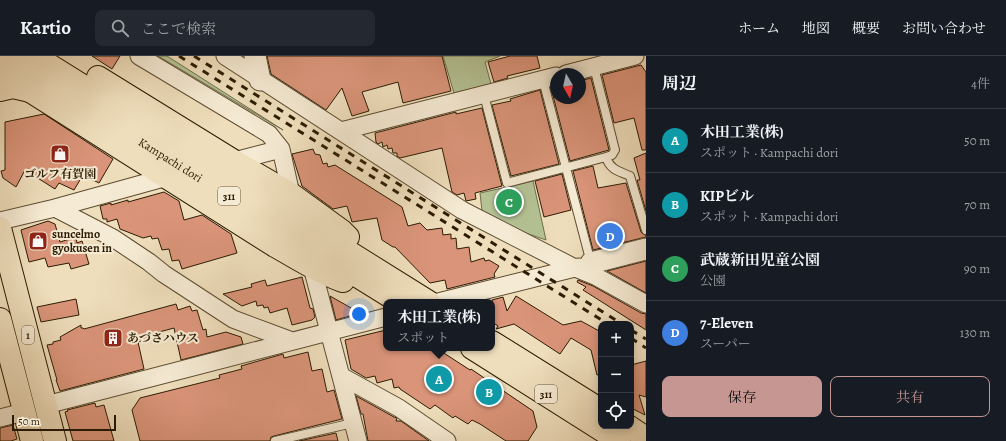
<!DOCTYPE html>
<html lang="ja">
<head>
<meta charset="utf-8">
<style>
  body { margin:0; font-family:Alegreya,"Noto Serif JP",serif; background:#242831; color:#f1f3f6 }
  .controls { position:absolute; right:12px; bottom:12px; display:grid; overflow:hidden; border-radius:8px; box-shadow:0 2px 10px #0003 }
  .controls button { width:36px; height:36px; display:grid; place-items:center; padding:0; border:0; border-bottom:1px solid #363941; background:#171b24; color:#f1f3f6; font:20px sans-serif }
  .compass { position:absolute; left:550px; top:12px; width:36px; height:36px; border-radius:50%; background:#171b24; box-shadow:0 2px 10px #0003; rotate:171deg }
  .scale { position:absolute; left:12px; bottom:10px; width:104px; box-sizing:border-box; padding-left:4px; border:2px solid #2c1c03; border-top:0; font-size:11px; line-height:14px; white-space:nowrap; color:#2c1c03; -webkit-text-stroke:3px #f5ead3; paint-order:stroke }
  .you { position:absolute; left:359px; top:258px; width:14px; height:14px; margin:-10px; border:3px solid #fff; border-radius:50%; background:#1a73e8; box-shadow:0 0 0 6px #1a73e833 }
  .badge { display:grid; place-items:center; width:26px; height:26px; border-radius:50%; background:#c59692; color:#fff; font-size:13px; font-weight:700 }
  .pin { position:absolute; translate:-50% -50%; border:2px solid #fff; box-shadow:0 1px 4px #0006 }
  .popup { position:absolute; left:383px; top:243px; width:112px; height:52px; box-sizing:border-box; display:grid; place-content:center; border-radius:8px; background:#171b24; filter:drop-shadow(0 1px 3px #0005); font-size:13px; white-space:nowrap; color:#9ea1a6 }
  .popup b { font-size:15px; color:#f1f3f6 }
  .popup::after { content:''; position:absolute; left:50%; top:100%; margin-left:-8px; border:8px solid transparent; border-top-color:#171b24 }
  .list { margin:0; padding:0; list-style:none }
  h2 { display:flex; justify-content:space-between; align-items:center; height:52px; margin:0; padding:0 16px; font-size:17px }
  h2 small { font-size:13px; font-weight:400; color:#9ea1a6 }
  .list li { display:grid; grid-template-columns:26px 1fr auto; gap:12px; align-items:center; box-sizing:border-box; height:64px; padding:0 16px; border-top:1px solid #363941 }
  .list b { display:block; font-size:15px; white-space:nowrap }
  .list p { margin:0; font-size:13px; white-space:nowrap; color:#9ea1a6 }
  .list em { font-size:13px; font-style:normal; color:#9ea1a6 }
  .actions { display:flex; gap:8px; padding:12px 16px }
  .actions a { flex:1; padding:9px 0; border:1px solid #c59692; border-radius:8px; text-align:center; font-size:14px; color:#c59692 }
  .actions .main { background:#c59692; color:#111 }
  .icon { flex:none; width:22px; height:22px; fill:none; stroke:currentColor; stroke-width:2; stroke-linecap:round; stroke-linejoin:round }
  .map { position:relative; flex:none; width:646px; height:385px; overflow:hidden }
  header { display:flex; align-items:center; gap:24px; box-sizing:border-box; height:56px; padding:0 20px; background:#171b24; border-bottom:1px solid #363941 }
  header strong { font-size:19px }
  nav { display:flex; gap:22px; margin-inline-start:auto; font-size:14px }
  .search { width:280px; height:36px; background:#242831; display:flex; align-items:center; gap:10px; box-sizing:border-box; padding:0 14px; border-radius:8px; color:#9ea1a6; font-size:15px }
  main { display:flex }
  aside { flex:1; background:#171b24 }
  .map>svg:first-child { display:block }
  .green { fill:#b4c294; stroke:#706f4c }
  .building { fill:#da9479; stroke:#2c1c03 }
  .lines { fill:none; stroke-linecap:round; stroke-linejoin:round }
  .service-casing { stroke:#5d4c31; stroke-width:10 }
  .minor-casing { stroke:#5d4c31; stroke-width:19 }
  .tertiary-casing { stroke:#5d4c31; stroke-width:23 }
  .primary-casing { stroke:#2c1c03; stroke-width:24 }
  .trunk-casing { stroke:#2c1c03; stroke-width:24 }
  .service { stroke:#f5ead3; stroke-width:8 }
  .minor { stroke:#f5ead3; stroke-width:17 }
  .tertiary { stroke:#f5ead3; stroke-width:21 }
  .primary { stroke:#efdebc; stroke-width:22 }
  .trunk { stroke:#efdebc; stroke-width:22 }
  .rail { stroke:#2c1c03; stroke-width:3; stroke-dasharray:7 7; stroke-linecap:butt }
  .labels { text-anchor:middle; dominant-baseline:central; stroke-width:4; stroke-linejoin:round; paint-order:stroke }
  .shield { fill:#f5ead3; stroke:#685a41; stroke-width:1 }
  .shield-label { font-size:11px; font-weight:bold; fill:#2c1c03 }
  .street-label { font-size:12px; fill:#2c1c03; stroke:#f5ead3 }
  .poi-label { font-size:12px; font-weight:bold; fill:#2c1c03; stroke:#f5ead3; text-anchor:start }
</style>
</head>
<body>
<header>
<strong>Kartio</strong>
<div class="search"><svg class="icon" aria-label="search" viewBox="0 0 24 24"><circle cx="10" cy="10" r="6"/><path d="M15 15l6 6"/></svg>ここで検索</div>
<nav><a>ホーム</a><a>地図</a><a>概要</a><a>お問い合わせ</a></nav>
</header>
<main>
<div class="map">
<svg width="646" height="385" viewBox="0 0 646 385">
  <rect width="100%" height="100%" fill="#efdebc"/>
  <filter id="stains"><feTurbulence type="fractalNoise" baseFrequency=".005" numOctaves="4"/><feColorMatrix values="0 0 0 0 .2 0 0 0 0 .09 0 0 0 0 .02 0 0 0 .5 -.17"/></filter>
  <radialGradient id="worn" r=".72"><stop offset=".6" stop-color="#630" stop-opacity="0"/><stop offset="1" stop-color="#630" stop-opacity=".3"/></radialGradient>
  <!-- green -->
  <path class="green" d="M158,0H167L283,74Z
    M443,0H500L485,6L491,28L454,37Z
    M533,125L546,184L511,172L482,155L480,137Z"/>
  <!-- building -->
  <path class="building" d="M92,0H120L112,13Z
    M267,0H442L451,35L403,47L398,26L362,36L369,55L352,60L342,32L326,54L271,18Z
    M510,0H537L540,12L507,20L508,22L494,26L488,6Z
    M641,9L646,16V94H642L634,62L614,67L602,19Z
    M591,22L609,94L570,105L551,32L556,30V42H580V25Z
    M540,34L559,108L511,120L492,49L511,45L510,43Z
    M482,52L502,130L475,137L476,143L466,145L464,137L457,139L452,136L442,92L400,102L397,100V97H393L392,92L388,93L387,89L383,91L382,86L378,88L376,86L375,77L456,56V58Z
    M44,58L113,103L99,127L83,119L74,134L59,127L55,133L25,114L16,131L3,122L1,115L5,114V66Z
    M313,93L315,98L320,99L323,108L327,107L328,111L335,109L402,151L408,170L420,167L427,174L442,172L443,179L451,178V183L456,182L457,193L469,191L471,206L484,202L485,205L489,204L499,210L494,218L495,221L447,233L445,224L430,227L395,191H393L382,184L377,162L352,166L347,150L333,153L302,130L292,98Z
    M646,97V155L637,124H640L634,102Z
    M593,110L598,132L626,127L641,176L643,178L646,179V181L593,194L573,115Z
    M562,118L571,154L544,161L535,125Z
    M164,136L179,145L184,164L202,159L231,178L237,197L182,213L179,204L172,205L169,193L162,194L158,182L152,183L151,180L143,182L120,173L117,163L107,166V163H103L100,150L111,147V149L128,144V146Z
    M48,165L55,168L60,186L76,181L77,187L82,185L89,208L71,213L69,207L48,211L45,202L29,206L21,174Z
    M646,205V237L607,215Z
    M302,221L310,252L313,253L315,261L312,264L292,269L287,252L270,257L268,251L264,252L263,249L257,250L256,245L242,250L223,238L252,231L251,228L265,224L267,230Z
    M578,224L593,230L641,257L646,258V274L583,234L586,231L577,226Z
    M330,240L360,257L336,264Z
    M516,240L563,269L581,265L601,276V318L597,319L591,294L571,282L560,298L514,268L496,273L498,270L492,266V244L503,241L507,255Z
    M76,243L79,259L41,266L37,251Z
    M176,248L178,254L190,250L192,255L197,254L203,274L206,273L207,281L226,276L241,281L243,288L181,304L174,272L148,279L149,283L138,286L144,313L60,335L56,324H57L47,289L53,288V286L61,284L60,281L81,269V272H83L84,273Z
    M386,274V292H436L470,314L471,313L533,355L537,371L528,385H506L480,368L472,364L468,368L455,360L453,362L435,349L430,353L400,333L399,331L394,332L392,323L377,327L375,320L366,322L351,313L345,284Z
    M308,296L312,315L322,313L327,336L334,334L342,363L274,380L271,381L270,385H140L132,354L140,342L220,322L219,319L242,313L241,310L283,298L284,302Z
    M646,305V341L639,339L645,359L631,352V309Z
    M356,340L394,361L397,362L396,365H401L429,385H368L363,358H361Z
    M95,347L96,351L104,349L114,385H73L65,356L68,355L67,354Z
    M13,369L17,383L11,385H0V372Z
    M336,377L338,385H299Z"/>
  <g class="lines">
    <defs>
      <path id="service" d="M594,11L615,94L612,99L606,101C610,114 619,115 630,120L646,174
        M543,24L591,207
        M484,39L507,127L606,101
        M275,385L353,367"/>
      <path id="minor" d="M139,0L269,78L281,93L291,138
        M225,0L462,154L575,212L597,221L646,248
        M566,18L635,0
        M341,75L556,20
        M234,105L281,93
        M55,152L113,182L149,206L164,218L233,263L292,285
        M0,165L55,152L167,121
        M312,211L358,385
        M438,246L579,211
        M341,320L399,352L447,385
        M46,349L386,261
        M0,362L24,356"/>
      <path id="tertiary" d="M255,0L260,24
        M591,207L646,193"/>
      <g id="primary">
        <path id="s1" d="M3,0L399,246"/>
        <path d="M35,0L429,246"/>
        <path d="M0,16L275,190C297,202 319,217 343,225"/>
        <path d="M98,21L234,105L291,138L342,175L348,181"/>
        <path d="M492,286L601,354"/>
        <path d="M472,292L619,385"/>
        <path d="M628,370L646,382"/>
      </g>
      <path id="trunk" d="M0,34L13,31L30,35
        M0,172L55,385
        M0,263L32,385"/>
    </defs>
    <!-- service casing -->
    <use href="#service" class="service-casing"/>
    <!-- minor casing -->
    <use href="#minor" class="minor-casing"/>
    <!-- tertiary casing -->
    <use href="#tertiary" class="tertiary-casing"/>
    <!-- primary casing -->
    <use href="#primary" class="primary-casing"/>
    <!-- trunk casing -->
    <use href="#trunk" class="trunk-casing"/>
    <!-- service -->
    <use href="#service" class="service"/>
    <!-- minor -->
    <use href="#minor" class="minor"/>
    <!-- tertiary -->
    <use href="#tertiary" class="tertiary"/>
    <!-- primary -->
    <use href="#primary" class="primary"/>
    <!-- trunk -->
    <use href="#trunk" class="trunk"/>
    <!-- rail -->
    <path class="rail" d="M179,0L608,268
      M194,0L622,268
      M631,274L646,283
      M631,282L646,292"/>
  </g>
  <!-- icons -->
  <defs>
    <symbol id="shop-square" viewBox="-11 -11 22 22"><rect x="-9" y="-9" width="18" height="18" rx="4" fill="#8f2418" stroke="#f5ead3"/><path d="M-5-2.5h2.3a2.7 3.5 0 0 1 5.4 0H5L5.5 6h-11ZM-1.5-2.5h3a1.5 2.3 0 0 0-3 0Z" fill="#fff"/></symbol>
    <symbol id="building-square" viewBox="-11 -11 22 22"><rect x="-9" y="-9" width="18" height="18" rx="4" fill="#8f2418" stroke="#f5ead3"/><path d="M-4-6H4V6H1V3H-1V6H-4ZM-2.5-4.3h1.7v1.8h-1.7ZM.8-4.3h1.7v1.8H.8ZM-2.5-1h1.7V.8h-1.7ZM.8-1h1.7V.8H.8Z" fill="#fff"/></symbol>
  </defs>
  <g fill-rule="evenodd">
    <use href="#shop-square" x="49" y="87" width="22" height="22"/>
    <use href="#shop-square" x="27" y="174" width="22" height="22"/>
    <use href="#building-square" x="102" y="271" width="22" height="22"/>
  </g>
  <g class="labels">
    <!-- shield labels -->
    <g class="shield">
      <rect x="218" y="131" width="22" height="18" rx="3"/>
      <rect x="22" y="270" width="12" height="18" rx="3"/>
      <rect x="535" y="329" width="22" height="18" rx="3"/>
    </g>
    <g class="shield-label">
      <text x="229" y="140">311</text>
      <text x="28" y="279">1</text>
      <text x="546" y="338">311</text>
    </g>
    <!-- street labels -->
    <g class="street-label">
      <text stroke="none"><textPath href="#s1" startOffset="197">Kampachi dori</textPath></text>
    </g>
    <!-- poi labels -->
    <g class="poi-label">
      <text x="60" y="118" text-anchor="middle">ゴルフ有賀園</text>
      <text x="52" y="178">suncelmo<tspan x="52" dy="14">gyokusen in</tspan></text>
      <text x="127" y="282">あづさハウス</text>
    </g>
  </g>
  <rect width="100%" height="100%" filter="url(#stains)"/>
  <rect width="100%" height="100%" fill="url(#worn)"/>
</svg>
<div class="controls">
<button>+</button>
<button>−</button>
<button><svg class="icon" aria-label="locate" viewBox="0 0 24 24"><circle cx="12" cy="12" r="6"/><path d="M12 2v4M12 18v4M2 12h4M18 12h4"/></svg></button>
</div>
<svg class="compass" viewBox="-18 -18 36 36"><path d="M0-13l5 13h-10z" fill="#e53935"/><path d="M0 13l5-13h-10z" fill="#9ea1a6"/></svg>
<div class="scale">50 m</div>
<div class="you"></div>
<div class="pin badge" style="left:439px;top:323px;background:#0f9aa8">A</div>
<div class="popup"><b>木田工業(株)</b>スポット</div>
<div class="pin badge" style="left:489px;top:336px;background:#0f9aa8">B</div>
<div class="pin badge" style="left:509px;top:146px;background:#2e9e5b">C</div>
<div class="pin badge" style="left:610px;top:180px;background:#3f7fe0">D</div>
</div>
<aside>
<h2>周辺<small>4件</small></h2>
<ul class="list">
<li><span class="badge" style="background:#0f9aa8">A</span><div><b>木田工業(株)</b><p>スポット · Kampachi dori</p></div><em>50 m</em></li>
<li><span class="badge" style="background:#0f9aa8">B</span><div><b>KIPビル</b><p>スポット · Kampachi dori</p></div><em>70 m</em></li>
<li><span class="badge" style="background:#2e9e5b">C</span><div><b>武蔵新田児童公園</b><p>公園</p></div><em>90 m</em></li>
<li><span class="badge" style="background:#3f7fe0">D</span><div><b>7-Eleven</b><p>スーパー</p></div><em>130 m</em></li>
</ul>
<div class="actions"><a class="main">保存</a><a>共有</a></div>
</aside>
</main>
</body>
</html>
